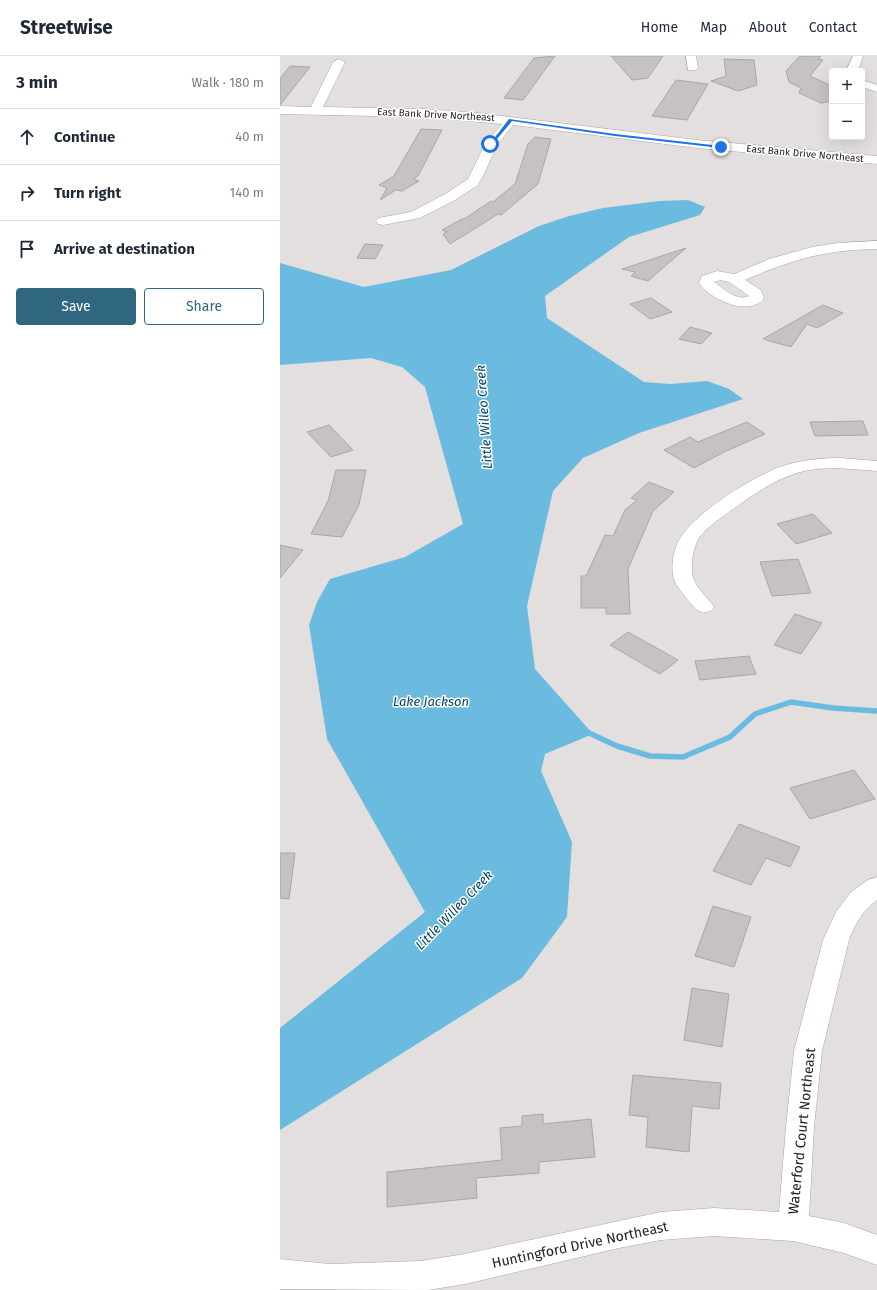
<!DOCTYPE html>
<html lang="en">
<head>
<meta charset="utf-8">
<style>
  body { margin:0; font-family:"Fira Sans",sans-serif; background:#f6f6f7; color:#1f2937 }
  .controls { position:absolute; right:12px; top:12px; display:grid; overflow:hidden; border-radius:4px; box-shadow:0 4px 16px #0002 }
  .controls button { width:36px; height:36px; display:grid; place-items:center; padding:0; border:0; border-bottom:1px solid #e0e1e3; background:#fff; color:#1f2937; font:20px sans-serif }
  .stop { position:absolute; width:12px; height:12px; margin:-9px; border:3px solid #1a73e8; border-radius:50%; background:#fff }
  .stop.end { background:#1a73e8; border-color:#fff; box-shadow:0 1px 4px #0008 }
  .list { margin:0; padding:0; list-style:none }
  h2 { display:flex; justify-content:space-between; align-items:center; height:52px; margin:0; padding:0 16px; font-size:17px }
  h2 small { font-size:13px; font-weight:400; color:#747a83 }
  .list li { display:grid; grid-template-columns:26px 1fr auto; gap:12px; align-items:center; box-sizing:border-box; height:56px; padding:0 16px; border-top:1px solid #e0e1e3 }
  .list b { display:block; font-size:15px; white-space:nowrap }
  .list em { font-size:13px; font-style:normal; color:#747a83 }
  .actions { display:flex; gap:8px; padding:12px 16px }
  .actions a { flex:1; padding:9px 0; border:1px solid #2f6781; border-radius:4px; text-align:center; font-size:14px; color:#2f6781 }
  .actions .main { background:#2f6781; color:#fff }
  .icon { flex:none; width:22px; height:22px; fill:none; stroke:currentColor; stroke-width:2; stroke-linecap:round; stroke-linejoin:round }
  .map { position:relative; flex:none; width:597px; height:1234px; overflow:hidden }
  header { display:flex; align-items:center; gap:24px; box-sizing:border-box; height:56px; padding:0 20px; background:#fff; border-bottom:1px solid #e0e1e3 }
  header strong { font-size:19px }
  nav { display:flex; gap:22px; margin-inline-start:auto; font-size:14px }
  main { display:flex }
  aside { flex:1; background:#fff }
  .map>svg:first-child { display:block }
  .water { fill:#6bbae0 }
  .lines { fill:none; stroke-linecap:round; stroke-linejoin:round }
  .stream { stroke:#6bbae0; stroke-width:5.5 }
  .building { fill:#c6c2c1; stroke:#aaa6a5 }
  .minor-casing { stroke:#a9a5a4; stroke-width:1 }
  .minor { fill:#fff; fill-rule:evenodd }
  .route { fill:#1a73e8 }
  .labels { text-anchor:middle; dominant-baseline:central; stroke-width:3; stroke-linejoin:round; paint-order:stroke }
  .far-street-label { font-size:10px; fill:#252423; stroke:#fff }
  .water-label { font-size:13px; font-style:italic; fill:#004660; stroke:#fff }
  .near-street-label { font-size:14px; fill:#252423; stroke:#fff }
</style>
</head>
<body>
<header>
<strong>Streetwise</strong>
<nav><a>Home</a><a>Map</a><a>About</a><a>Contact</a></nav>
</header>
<main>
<aside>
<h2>3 min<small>Walk · 180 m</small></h2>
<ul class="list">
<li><svg class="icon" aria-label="ahead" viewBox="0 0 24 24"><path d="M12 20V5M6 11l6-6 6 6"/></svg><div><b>Continue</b></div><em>40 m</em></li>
<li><svg class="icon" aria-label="right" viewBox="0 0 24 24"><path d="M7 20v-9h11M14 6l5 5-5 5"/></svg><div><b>Turn right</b></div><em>140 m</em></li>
<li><svg class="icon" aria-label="arrive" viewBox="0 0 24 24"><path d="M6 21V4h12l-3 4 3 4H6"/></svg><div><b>Arrive at destination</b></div></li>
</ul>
<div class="actions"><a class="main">Save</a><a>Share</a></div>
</aside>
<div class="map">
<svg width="597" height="1234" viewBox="0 0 597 1234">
  <rect width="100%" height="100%" fill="#e3dfde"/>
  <!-- water -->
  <path class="water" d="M408,144L425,151L420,159L349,181L265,240L267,262L364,326L390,328L427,325L449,333L463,343L359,377L303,402L273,435L247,550L255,613L313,678L265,698L261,715L292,786L287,861L242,922L0,1074V972L145,856L47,683L29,569L37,546L50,523L125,501L183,468L145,331L122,311L91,302L0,309V207L84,231L171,214L259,170L289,160L323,152L379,145Z"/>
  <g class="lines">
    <!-- stream -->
    <path class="stream" d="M307,676L337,690L370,700L403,701L450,681L475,658L511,646L553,652L597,655"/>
  </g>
  <!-- building -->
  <path class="building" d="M275,0L243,44L224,42L254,2Z
    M331,0H383L368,22L352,24Z
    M522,0H541L538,3L543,4L530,20L552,30V45L541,47L519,37L521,32L509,26L506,15L519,1Z
    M444,3L474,4L477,29L458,35L431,25L446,20Z
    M10,10L30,11L0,49V23Z
    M396,24L428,28L407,64L372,60Z
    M141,73L162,74L138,120L133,123L139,125L122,135L116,134L100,144L107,132L99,129L114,120Z
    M255,81L271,83L258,128L221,159L218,158L170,188L163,178L167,176L162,174L182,163H184L211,145L213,146L235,128L248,88Z
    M85,188L103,189L95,203L77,202Z
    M406,192L368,225L351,220L355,216L342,213Z
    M371,242L392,256L370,263L350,248Z
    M543,249L563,257L537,272L527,268L511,291L483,283Z
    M410,271L432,277L421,288L399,283Z
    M583,365L588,379L535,380L530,366Z
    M467,366L485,378L444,396L414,412L384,394L410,381L418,386Z
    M49,369L73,394L51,401L27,376Z
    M56,414H86L79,449L62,481L31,478L48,445Z
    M369,426L394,436L373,455L348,513L350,558H326V552H301V520H306L325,479L333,480L345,454L357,444L351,442Z
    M533,458L552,477L516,488L497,468Z
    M0,489L23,494L0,522Z
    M518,503L531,537L492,540L480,506Z
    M515,558L542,567L521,598L494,589Z
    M348,576L398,604L380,618L330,589Z
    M469,600L476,618L420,624L415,605Z
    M574,714L595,743L530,763L510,732Z
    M459,768L520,791L510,811L486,802L471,829L433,815Z
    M0,797H15L9,843L0,842Z
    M433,850L471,861L454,911L415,900Z
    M412,932L449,938L442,991L404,984Z
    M353,1019L441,1027L439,1053L412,1050L409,1096L366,1091L368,1061L349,1059Z
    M263,1058V1068L311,1063L315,1101L259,1106V1117L196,1122L197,1142L107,1151V1116L222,1104L220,1072L242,1070V1060Z"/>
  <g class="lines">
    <defs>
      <path id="minor" d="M406,0H416L418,12L416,14H408Z
        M573,0H583L578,15H566Z
        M59,3L65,6L43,51L143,53L198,57L417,84L597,100V108L417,92L233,69L217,89L205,116L198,129L175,144L140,162L103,169L98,168L96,165L98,162L131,156L165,138L188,123L205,88L222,68L143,61L0,58V50L31,51L53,6Z
        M582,24L597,29V36L582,31Z
        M597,185V193C545,194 513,203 465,224L481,234L484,242C470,262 429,243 419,227L422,220L437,215L454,218L489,203L532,191L558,187ZM440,224L449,226L469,240C457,246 443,232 434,226Z
        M560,402L597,405V415C573,413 547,410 524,415C495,422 470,441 446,458C437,465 426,472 419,482C413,492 410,510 413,521C416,532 428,542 434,551L431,555C418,559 415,552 407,543C402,536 394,528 393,519C391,508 394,493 399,484C415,456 476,418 506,409C524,404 542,402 560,402Z
        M597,821V844C583,854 575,868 569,884L542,995L534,1071L529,1160L564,1167L597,1179V1209L564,1197L513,1185L434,1180L381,1184L339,1192L185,1228L148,1234L0,1233V1203L50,1208L141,1205L185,1198L381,1156L434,1152L499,1156L506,1071L514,995L543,884L556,856L571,836L588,824Z"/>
    </defs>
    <!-- minor casing -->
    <use href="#minor" class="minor-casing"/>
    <!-- minor -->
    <use href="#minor" class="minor"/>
  </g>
  <!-- route -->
  <path class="route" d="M229,63L335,78L441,90L443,91L441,92L335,80L232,65L212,89H209Z"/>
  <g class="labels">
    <!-- far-street labels -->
    <g class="far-street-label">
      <text transform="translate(156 59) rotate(3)">East Bank Drive Northeast</text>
      <text transform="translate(525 98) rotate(5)">East Bank Drive Northeast</text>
    </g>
    <!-- water labels -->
    <g class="water-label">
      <text transform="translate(204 361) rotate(-94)">Little Willeo Creek</text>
      <text x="151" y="645">Lake Jackson</text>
      <text transform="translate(174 854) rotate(-46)">Little Willeo Creek</text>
    </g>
    <!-- near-street labels -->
    <g class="near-street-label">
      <text transform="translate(522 1075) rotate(-84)">Waterford Court Northeast</text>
      <text transform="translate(300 1189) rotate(-12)">Huntingford Drive Northeast</text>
    </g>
  </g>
</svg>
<div class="controls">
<button>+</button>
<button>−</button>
</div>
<div class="stop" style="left:210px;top:88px"></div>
<div class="stop end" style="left:441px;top:91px"></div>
</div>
</main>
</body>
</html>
